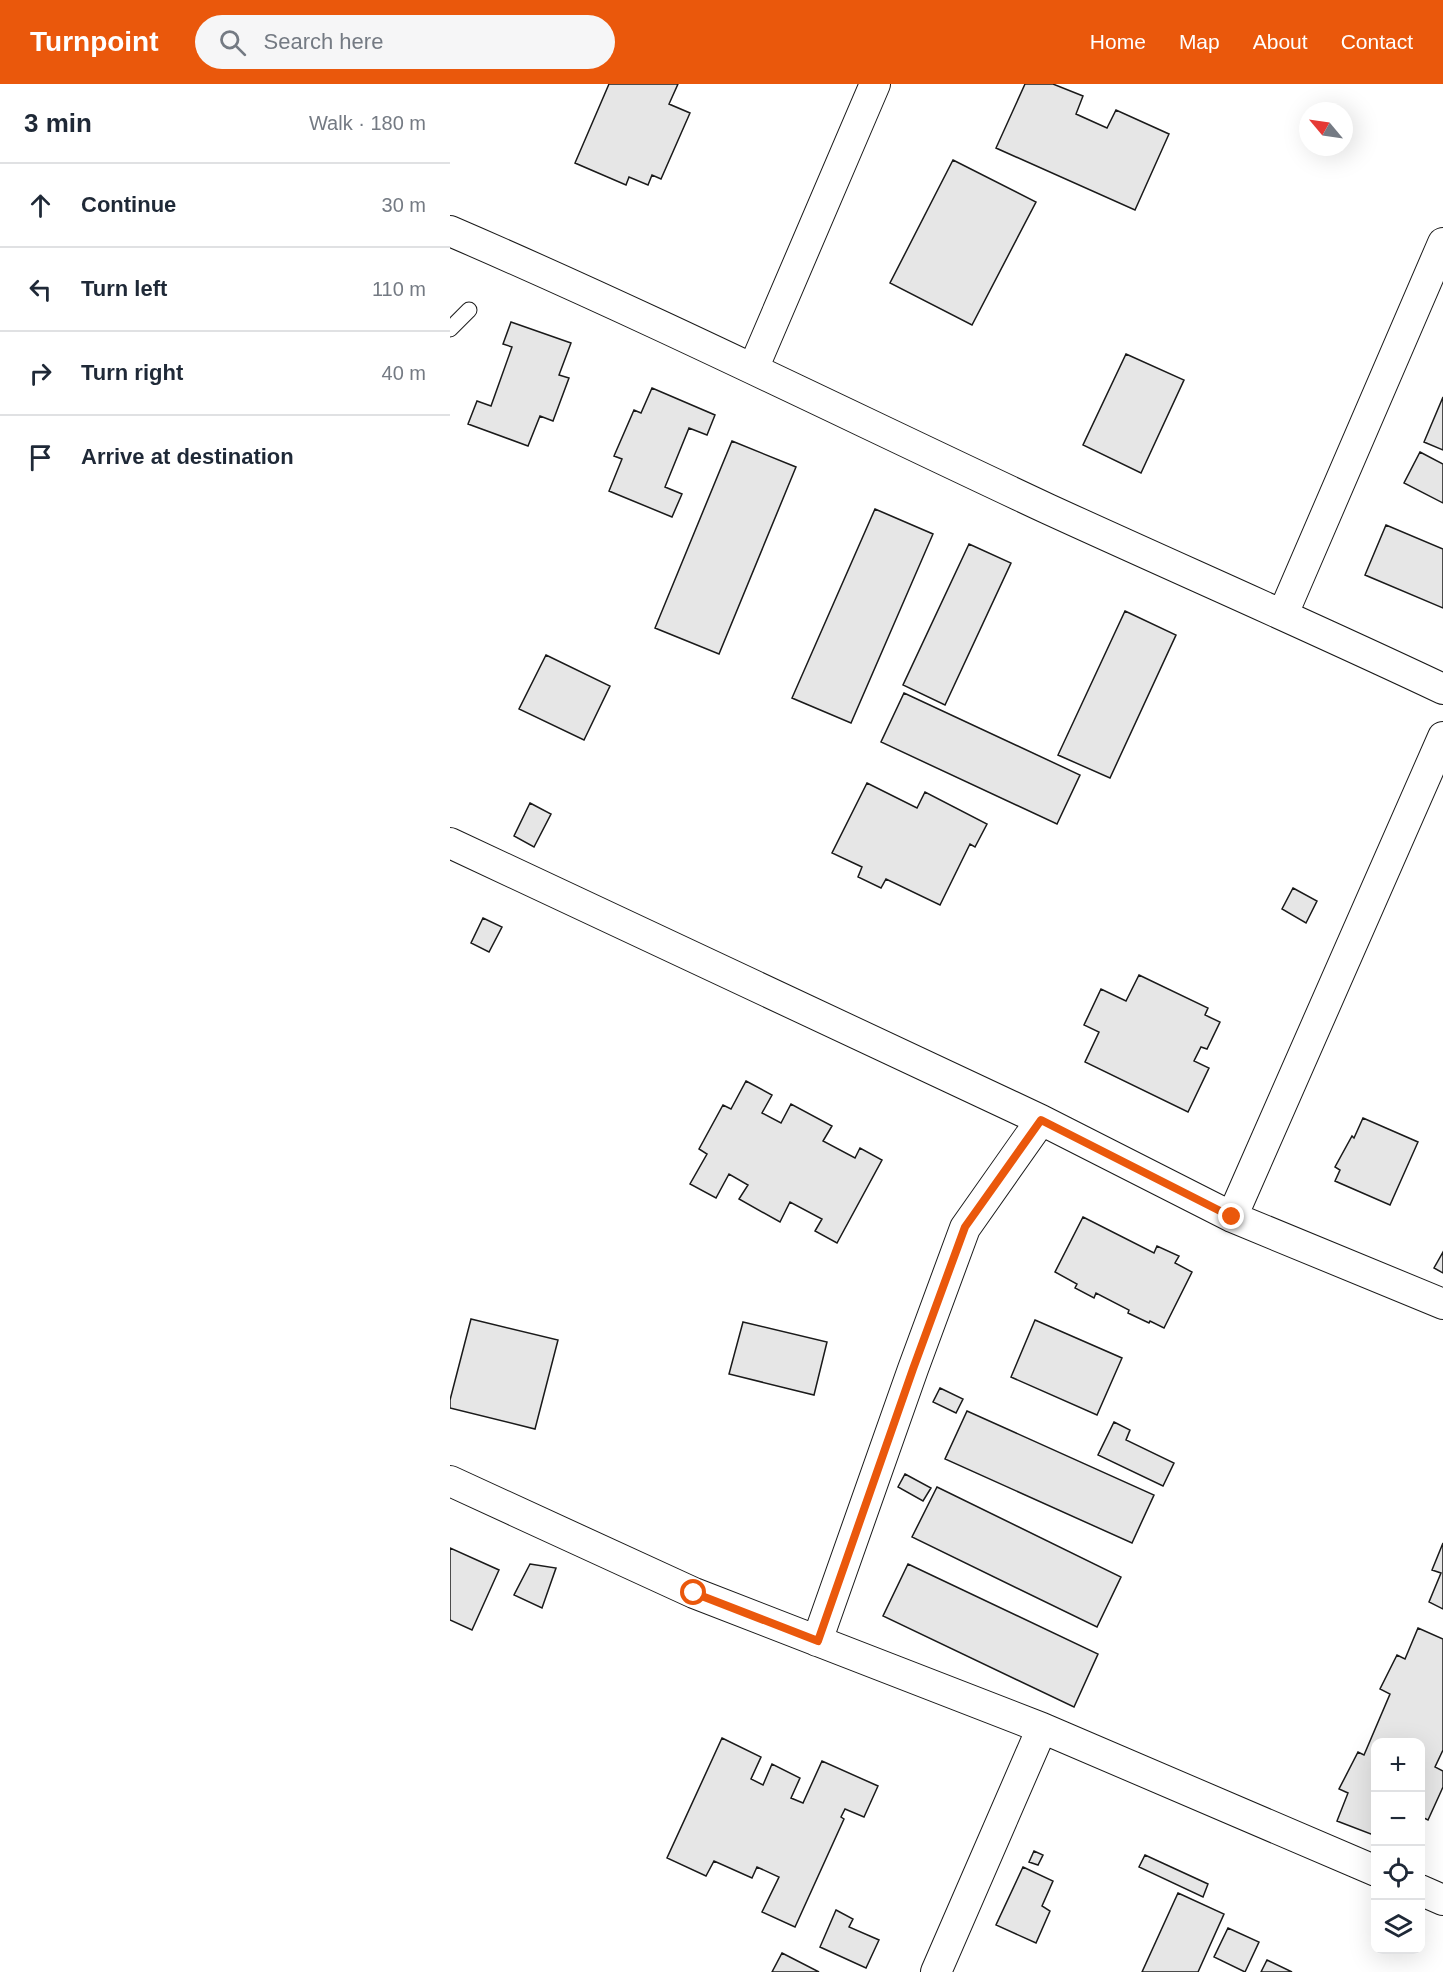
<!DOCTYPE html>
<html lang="en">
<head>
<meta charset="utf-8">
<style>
  body { margin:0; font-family:Arial,sans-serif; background:#f6f6f7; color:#1f2937 }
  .controls { position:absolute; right:18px; bottom:18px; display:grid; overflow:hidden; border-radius:12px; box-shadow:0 6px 24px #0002 }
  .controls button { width:54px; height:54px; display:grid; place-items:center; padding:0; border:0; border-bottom:2px solid #e0e1e3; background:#fff; color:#1f2937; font:30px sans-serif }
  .compass { position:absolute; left:849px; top:18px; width:54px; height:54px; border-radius:50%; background:#fff; box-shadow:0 6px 24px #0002; rotate:299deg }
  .stop { position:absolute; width:18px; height:18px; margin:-14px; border:4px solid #ea580c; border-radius:50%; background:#fff }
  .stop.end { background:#ea580c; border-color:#fff; box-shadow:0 2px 6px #0008 }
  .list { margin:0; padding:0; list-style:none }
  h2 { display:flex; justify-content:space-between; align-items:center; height:78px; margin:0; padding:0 24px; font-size:26px }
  h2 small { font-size:20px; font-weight:400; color:#747a83 }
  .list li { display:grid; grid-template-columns:39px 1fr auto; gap:18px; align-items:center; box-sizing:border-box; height:84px; padding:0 24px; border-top:2px solid #e0e1e3 }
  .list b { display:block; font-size:22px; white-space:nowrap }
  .list em { font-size:20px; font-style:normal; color:#747a83 }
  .icon { flex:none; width:33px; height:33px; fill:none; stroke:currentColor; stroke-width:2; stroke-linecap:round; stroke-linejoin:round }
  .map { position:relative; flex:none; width:993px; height:1888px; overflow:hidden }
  header { display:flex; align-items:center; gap:36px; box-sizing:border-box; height:84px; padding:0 30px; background:#ea580c; color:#fff }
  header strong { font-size:28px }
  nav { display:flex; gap:33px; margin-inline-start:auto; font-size:21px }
  .search { width:420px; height:54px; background:#f6f6f7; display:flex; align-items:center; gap:15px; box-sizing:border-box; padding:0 21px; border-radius:33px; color:#747a83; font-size:22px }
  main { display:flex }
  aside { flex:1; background:#fff }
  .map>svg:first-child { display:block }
  .building { fill:#e6e6e6; stroke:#1a1a1a; stroke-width:1.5 }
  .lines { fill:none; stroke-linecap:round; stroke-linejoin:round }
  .service-casing { stroke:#1a1a1a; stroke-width:17 }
  .minor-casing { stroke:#1a1a1a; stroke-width:32 }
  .service { stroke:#fff; stroke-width:15 }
  .minor { stroke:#fff; stroke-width:30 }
  .route { stroke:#ea580c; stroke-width:8 }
</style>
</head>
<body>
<header>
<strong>Turnpoint</strong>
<div class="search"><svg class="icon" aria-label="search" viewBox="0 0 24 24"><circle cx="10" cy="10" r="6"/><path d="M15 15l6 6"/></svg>Search here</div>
<nav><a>Home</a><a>Map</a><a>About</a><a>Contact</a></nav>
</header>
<main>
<aside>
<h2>3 min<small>Walk · 180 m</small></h2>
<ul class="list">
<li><svg class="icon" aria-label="ahead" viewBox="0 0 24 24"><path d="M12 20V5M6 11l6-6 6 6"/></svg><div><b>Continue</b></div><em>30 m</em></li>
<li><svg class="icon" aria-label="left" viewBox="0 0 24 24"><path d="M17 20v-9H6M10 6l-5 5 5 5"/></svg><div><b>Turn left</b></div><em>110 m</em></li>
<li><svg class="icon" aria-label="right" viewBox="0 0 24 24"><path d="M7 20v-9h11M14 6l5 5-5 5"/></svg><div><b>Turn right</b></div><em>40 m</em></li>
<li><svg class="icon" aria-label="arrive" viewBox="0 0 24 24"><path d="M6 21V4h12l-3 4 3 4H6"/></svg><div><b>Arrive at destination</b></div></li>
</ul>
</aside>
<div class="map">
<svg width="993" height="1888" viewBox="0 0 993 1888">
  <rect width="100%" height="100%" fill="#fff"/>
  <!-- building -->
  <path class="building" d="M159,0H228L219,20L240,29L211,95L202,91L198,101L179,93L176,101L125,79Z
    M575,0H603L633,12L626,30L657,44L666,26L719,50L685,126L546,64Z
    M503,76L586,118L522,241L440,199Z
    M61,238L121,259L109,291L119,294L103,337L90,332L78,362L18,340L27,317L41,322L62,263L53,260Z
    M676,270L734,296L691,389L633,361Z
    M202,304L265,331L257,351L239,344L215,403L232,410L222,433L159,407L172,375L164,372L184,326L191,329Z
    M993,313V366L974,358Z
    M282,357L346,383L269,570L205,544Z
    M970,368L993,380V419L954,399Z
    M425,425L483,450L401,639L342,614Z
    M936,441L993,465V524L915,491Z
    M519,460L561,479L495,621L453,601Z
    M675,527L726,551L660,694L608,671Z
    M96,571L160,602L134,656L69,625Z
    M454,609L630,691L607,740L431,658Z
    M417,699L467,724L475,708L537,740L525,763L520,760L490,821L436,795L431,804L408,793L412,783L382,769Z
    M80,719L101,730L84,763L64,752Z
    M843,804L867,817L856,839L832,825Z
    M33,834L52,843L39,868L21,859Z
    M689,891L758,924L755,931L770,938L757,965L751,963L744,977L759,984L738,1028L635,978L649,948L634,941L651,905L676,917Z
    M296,997L322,1011L312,1029L331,1039L341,1020L382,1042L373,1057L405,1074L410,1064L432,1076L387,1159L365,1147L372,1135L340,1118L330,1138L289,1115L298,1101L279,1090L266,1114L240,1100L257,1070L249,1065L273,1021L281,1025Z
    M913,1034L968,1058L940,1121L885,1097L890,1086L885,1083L902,1052L904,1054Z
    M633,1133L704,1169L707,1162L729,1172L725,1179L742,1188L714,1244L700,1237L699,1239L678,1229L679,1226L646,1209L644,1214L625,1204L627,1200L605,1188Z
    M993,1168V1189L984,1184Z
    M21,1235L108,1256L85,1345L0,1324V1316Z
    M585,1236L672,1274L647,1331L561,1293Z
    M293,1238L377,1258L364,1311L279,1290Z
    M490,1304L513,1315L506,1329L483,1318Z
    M517,1327L704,1411L682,1459L495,1375Z
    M664,1338L680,1346L676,1356L724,1379L713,1402L648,1371Z
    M455,1390L481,1404L473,1417L448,1403Z
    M487,1403L671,1493L647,1543L462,1453Z
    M993,1459V1525L979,1518L991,1489L982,1486Z
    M0,1464L49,1486L22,1546L0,1536Z
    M80,1480L106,1484L92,1524L64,1511Z
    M458,1480L648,1570L624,1623L433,1532Z
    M968,1544L993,1555V1666L985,1683L993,1687V1703L978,1736L970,1732V1658H926V1752L887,1737L898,1709L889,1705L908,1668L914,1671L940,1610L930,1605L947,1571L955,1575Z
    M272,1654L311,1673L301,1695L313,1701L322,1680L350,1694L341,1714L353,1719L372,1677L428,1702L414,1733L395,1725L391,1733L394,1735L345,1843L312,1828L329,1793L307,1783L302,1794L264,1777L256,1792L217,1774Z
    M584,1767L593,1771L588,1781L579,1778Z
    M695,1771L758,1800L753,1813L689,1783Z
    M573,1783L603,1797L592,1822L600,1827L586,1859L546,1841Z
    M728,1809L774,1830L748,1888H692Z
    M386,1826L403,1835L399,1843L429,1856L416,1884L370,1863Z
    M778,1844L809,1858L795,1888L764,1873Z
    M332,1869L369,1888H322Z
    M817,1876L842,1888H811Z"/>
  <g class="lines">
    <defs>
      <path id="service" d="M0,245L19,226"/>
      <path id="minor" d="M0,147C202,234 399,332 598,425C729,485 862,543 993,605
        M303,285L425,0
        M833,530L993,159
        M0,759L591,1036L782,1133L993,1220
        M782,1133L993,653
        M0,1397L244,1509L592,1644L926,1787
        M367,1557L463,1285L515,1144L591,1036
        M970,1806L993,1816
        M486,1888L592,1644"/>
    </defs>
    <!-- service casing -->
    <use href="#service" class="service-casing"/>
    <!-- minor casing -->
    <use href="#minor" class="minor-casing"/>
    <!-- service -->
    <use href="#service" class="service"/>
    <!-- minor -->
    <use href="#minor" class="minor"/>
  </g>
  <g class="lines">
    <!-- route -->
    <path class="route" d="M244,1509L368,1557L463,1285L515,1143L591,1036L782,1133"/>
  </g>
</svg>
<div class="controls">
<button>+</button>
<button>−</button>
<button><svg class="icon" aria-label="locate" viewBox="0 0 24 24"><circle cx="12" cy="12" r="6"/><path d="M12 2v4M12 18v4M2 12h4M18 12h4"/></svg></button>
<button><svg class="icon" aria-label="layers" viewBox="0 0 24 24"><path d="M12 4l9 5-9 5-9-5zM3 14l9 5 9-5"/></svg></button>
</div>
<svg class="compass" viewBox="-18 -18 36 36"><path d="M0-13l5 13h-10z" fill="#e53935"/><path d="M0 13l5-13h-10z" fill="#747a83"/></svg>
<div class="stop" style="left:244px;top:1509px"></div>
<div class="stop end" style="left:782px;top:1133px"></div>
</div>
</main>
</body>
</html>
